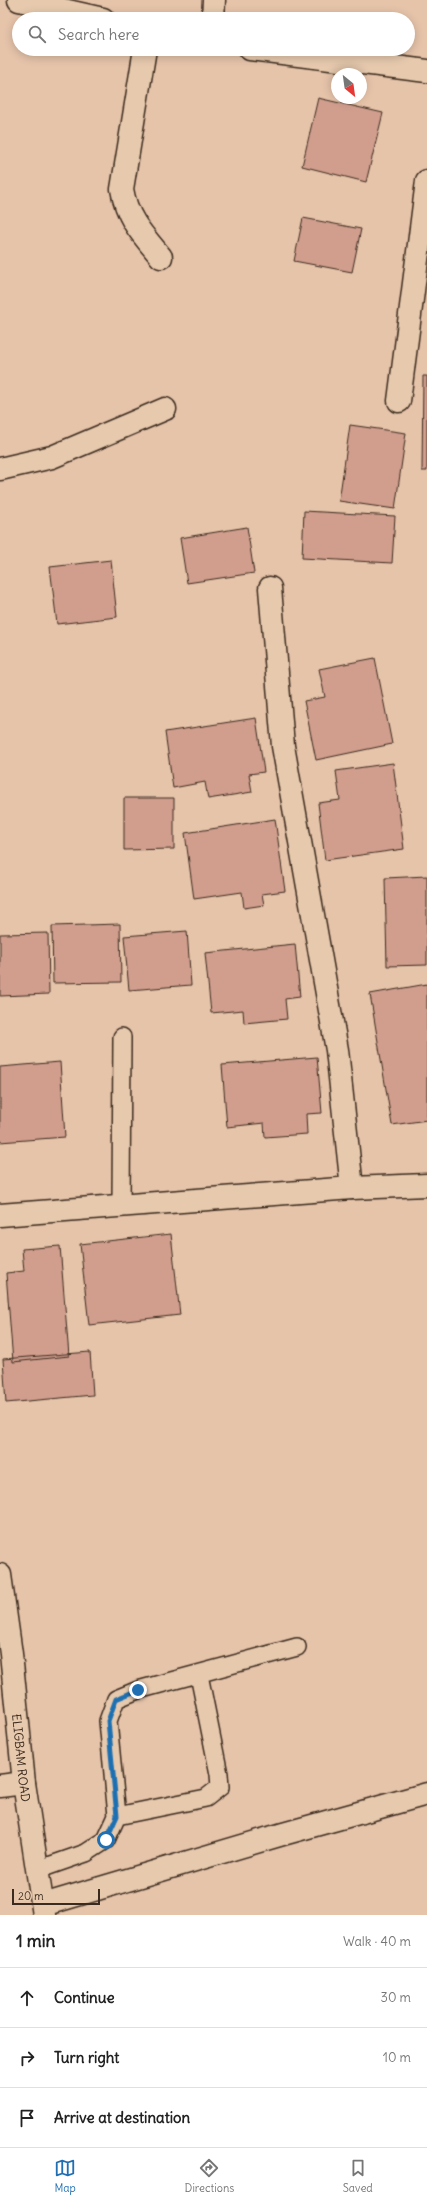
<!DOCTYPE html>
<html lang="en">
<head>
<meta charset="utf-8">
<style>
  body { margin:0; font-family:Delius,sans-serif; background:#f6f6f6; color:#222 }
  .compass { position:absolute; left:331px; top:68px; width:36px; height:36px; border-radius:50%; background:#fff; box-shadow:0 2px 10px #0003; rotate:151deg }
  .scale { position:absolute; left:12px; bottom:10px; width:88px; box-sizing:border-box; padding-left:4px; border:2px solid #3b2a1e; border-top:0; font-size:11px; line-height:14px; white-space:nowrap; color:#3b2a1e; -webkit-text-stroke:3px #e7caae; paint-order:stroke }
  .stop { position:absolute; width:12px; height:12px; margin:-9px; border:3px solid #1f6fb2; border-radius:50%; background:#fff }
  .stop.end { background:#1f6fb2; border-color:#fff; box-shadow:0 1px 4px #0008 }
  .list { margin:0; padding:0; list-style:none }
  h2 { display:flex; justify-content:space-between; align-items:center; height:52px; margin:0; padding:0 16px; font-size:17px }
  h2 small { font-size:13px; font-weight:400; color:#767676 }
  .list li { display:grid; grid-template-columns:26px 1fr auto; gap:12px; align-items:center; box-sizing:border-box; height:60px; padding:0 16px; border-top:1px solid #e0e0e0 }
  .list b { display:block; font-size:15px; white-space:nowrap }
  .list em { font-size:13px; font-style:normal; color:#767676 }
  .icon { flex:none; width:22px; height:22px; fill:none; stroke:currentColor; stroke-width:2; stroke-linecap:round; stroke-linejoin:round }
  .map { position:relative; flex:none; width:427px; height:1915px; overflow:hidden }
  .search { position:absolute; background:#fff; box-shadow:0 2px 10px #0003; left:12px; right:12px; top:12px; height:44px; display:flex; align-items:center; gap:10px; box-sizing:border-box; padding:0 14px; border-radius:22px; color:#767676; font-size:15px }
  .sheet { height:232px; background:#fff }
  nav { display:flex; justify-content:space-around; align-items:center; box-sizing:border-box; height:56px; border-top:1px solid #e0e0e0; background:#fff; font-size:11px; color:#767676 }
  nav a { display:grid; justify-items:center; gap:2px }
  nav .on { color:#1f6fb2 }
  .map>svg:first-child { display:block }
  .building { fill:#d19e8e; stroke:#3b2a1e }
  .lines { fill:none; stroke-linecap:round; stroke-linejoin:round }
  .service-casing { stroke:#3b2a1e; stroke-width:20 }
  .minor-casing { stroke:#3b2a1e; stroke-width:25 }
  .service { stroke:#e7caae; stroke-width:17 }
  .minor { stroke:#e7caae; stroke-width:22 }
  .route { stroke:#1f6fb2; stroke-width:5 }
  .labels { text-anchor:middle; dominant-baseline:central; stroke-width:3; stroke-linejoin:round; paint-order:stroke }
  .street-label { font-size:12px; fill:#3b2a1e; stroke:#e7caae }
</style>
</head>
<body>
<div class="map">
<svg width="427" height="1915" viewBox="0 0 427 1915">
  <rect width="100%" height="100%" fill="#e6c4aa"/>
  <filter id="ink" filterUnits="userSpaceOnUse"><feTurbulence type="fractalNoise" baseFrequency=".025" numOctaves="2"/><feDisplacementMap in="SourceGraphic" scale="8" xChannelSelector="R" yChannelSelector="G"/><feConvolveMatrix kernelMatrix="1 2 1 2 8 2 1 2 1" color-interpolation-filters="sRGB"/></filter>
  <g filter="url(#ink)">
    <!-- building -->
    <path class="building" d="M318,98L383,113L366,182L302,166Z
      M303,218L361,229L352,272L294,261Z
      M423,376H427V471H422Z
      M350,425L406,433L395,509L339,501Z
      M304,511L395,516L392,563L302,558Z
      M247,527L254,573L187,583L180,538Z
      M111,560L117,617L57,624L50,567Z
      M375,658L392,744L316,760L304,701L325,697L319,669Z
      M256,718L264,772L249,774L252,792L208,799L205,782L173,788L165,732Z
      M393,763L404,849L325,860L318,803L340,800L336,771Z
      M124,798H174V849L124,850Z
      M275,819L285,891L262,894L264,905L244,908L242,892L194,899L185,833Z
      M427,876V965L387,966L385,878Z
      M120,924L121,982L53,983L52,926Z
      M187,931L191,985L129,990L124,936Z
      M48,933L49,994L0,996V934Z
      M295,944L300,997L285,999L287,1019L244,1023L243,1010L211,1013L205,953Z
      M427,984V1120L392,1125L370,994Z
      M317,1057L322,1113L306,1114L307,1134L265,1137L264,1123L227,1127L222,1065Z
      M60,1062L65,1137L0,1142V1067Z
      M171,1234L180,1315L89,1325L80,1244Z
      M60,1246L69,1356L13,1362L6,1273L24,1271L22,1249Z
      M90,1352L93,1395L6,1403L3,1359Z"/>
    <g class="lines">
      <defs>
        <path id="service" d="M121,1206L122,1037
          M117,1816L206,1798L220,1787L219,1774L199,1675
          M37,1870L86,1853L106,1840L117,1816L108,1721L116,1699L138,1690L297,1647"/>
        <g id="minor">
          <path d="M19,0L103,19"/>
          <path d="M213,19L214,0"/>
          <path d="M145,49L122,189C127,219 142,234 161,257"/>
          <path d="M250,49L427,71"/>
          <path d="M399,401L427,181"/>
          <path d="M0,469L52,457L165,409"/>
          <path d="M270,588L283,746L337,1050L352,1188"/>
          <path d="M0,1215L352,1188L427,1185"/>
          <path id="s1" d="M0,1575L11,1654L24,1783L44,1915"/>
          <path d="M0,1786L24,1783"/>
          <path d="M43,1905L283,1834L427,1794"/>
        </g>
      </defs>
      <!-- service casing -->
      <use href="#service" class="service-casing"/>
      <!-- minor casing -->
      <use href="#minor" class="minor-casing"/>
      <!-- service -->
      <use href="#service" class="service"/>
      <!-- minor -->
      <use href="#minor" class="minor"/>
    </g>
  </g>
  <g class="lines" filter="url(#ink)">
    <!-- route -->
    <path class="route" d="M106,1840L117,1816L108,1721L116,1699L138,1690"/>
  </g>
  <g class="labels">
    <!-- street labels -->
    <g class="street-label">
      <text stroke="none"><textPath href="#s1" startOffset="184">ELIGBAM ROAD</textPath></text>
    </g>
  </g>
</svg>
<svg class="compass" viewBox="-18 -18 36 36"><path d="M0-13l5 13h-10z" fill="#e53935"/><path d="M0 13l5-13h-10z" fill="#767676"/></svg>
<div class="scale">20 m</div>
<div class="stop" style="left:106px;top:1840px"></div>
<div class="stop end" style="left:138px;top:1690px"></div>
<div class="search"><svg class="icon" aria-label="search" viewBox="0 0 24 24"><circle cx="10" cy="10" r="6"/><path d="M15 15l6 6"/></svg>Search here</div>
</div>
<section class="sheet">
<h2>1 min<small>Walk · 40 m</small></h2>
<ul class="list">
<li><svg class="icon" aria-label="ahead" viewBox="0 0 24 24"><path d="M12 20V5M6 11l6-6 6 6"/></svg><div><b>Continue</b></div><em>30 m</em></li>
<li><svg class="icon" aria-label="right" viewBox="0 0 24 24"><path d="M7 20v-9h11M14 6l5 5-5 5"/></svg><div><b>Turn right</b></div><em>10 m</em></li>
<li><svg class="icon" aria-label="arrive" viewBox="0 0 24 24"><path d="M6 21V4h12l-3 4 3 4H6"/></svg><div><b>Arrive at destination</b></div></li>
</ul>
</section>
<nav>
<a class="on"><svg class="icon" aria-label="map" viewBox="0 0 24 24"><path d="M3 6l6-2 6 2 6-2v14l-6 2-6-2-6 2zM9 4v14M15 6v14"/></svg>Map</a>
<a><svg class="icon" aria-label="directions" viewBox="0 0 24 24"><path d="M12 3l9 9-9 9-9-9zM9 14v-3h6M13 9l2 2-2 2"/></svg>Directions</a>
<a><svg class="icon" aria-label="saved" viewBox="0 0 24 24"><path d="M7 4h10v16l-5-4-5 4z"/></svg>Saved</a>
</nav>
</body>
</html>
